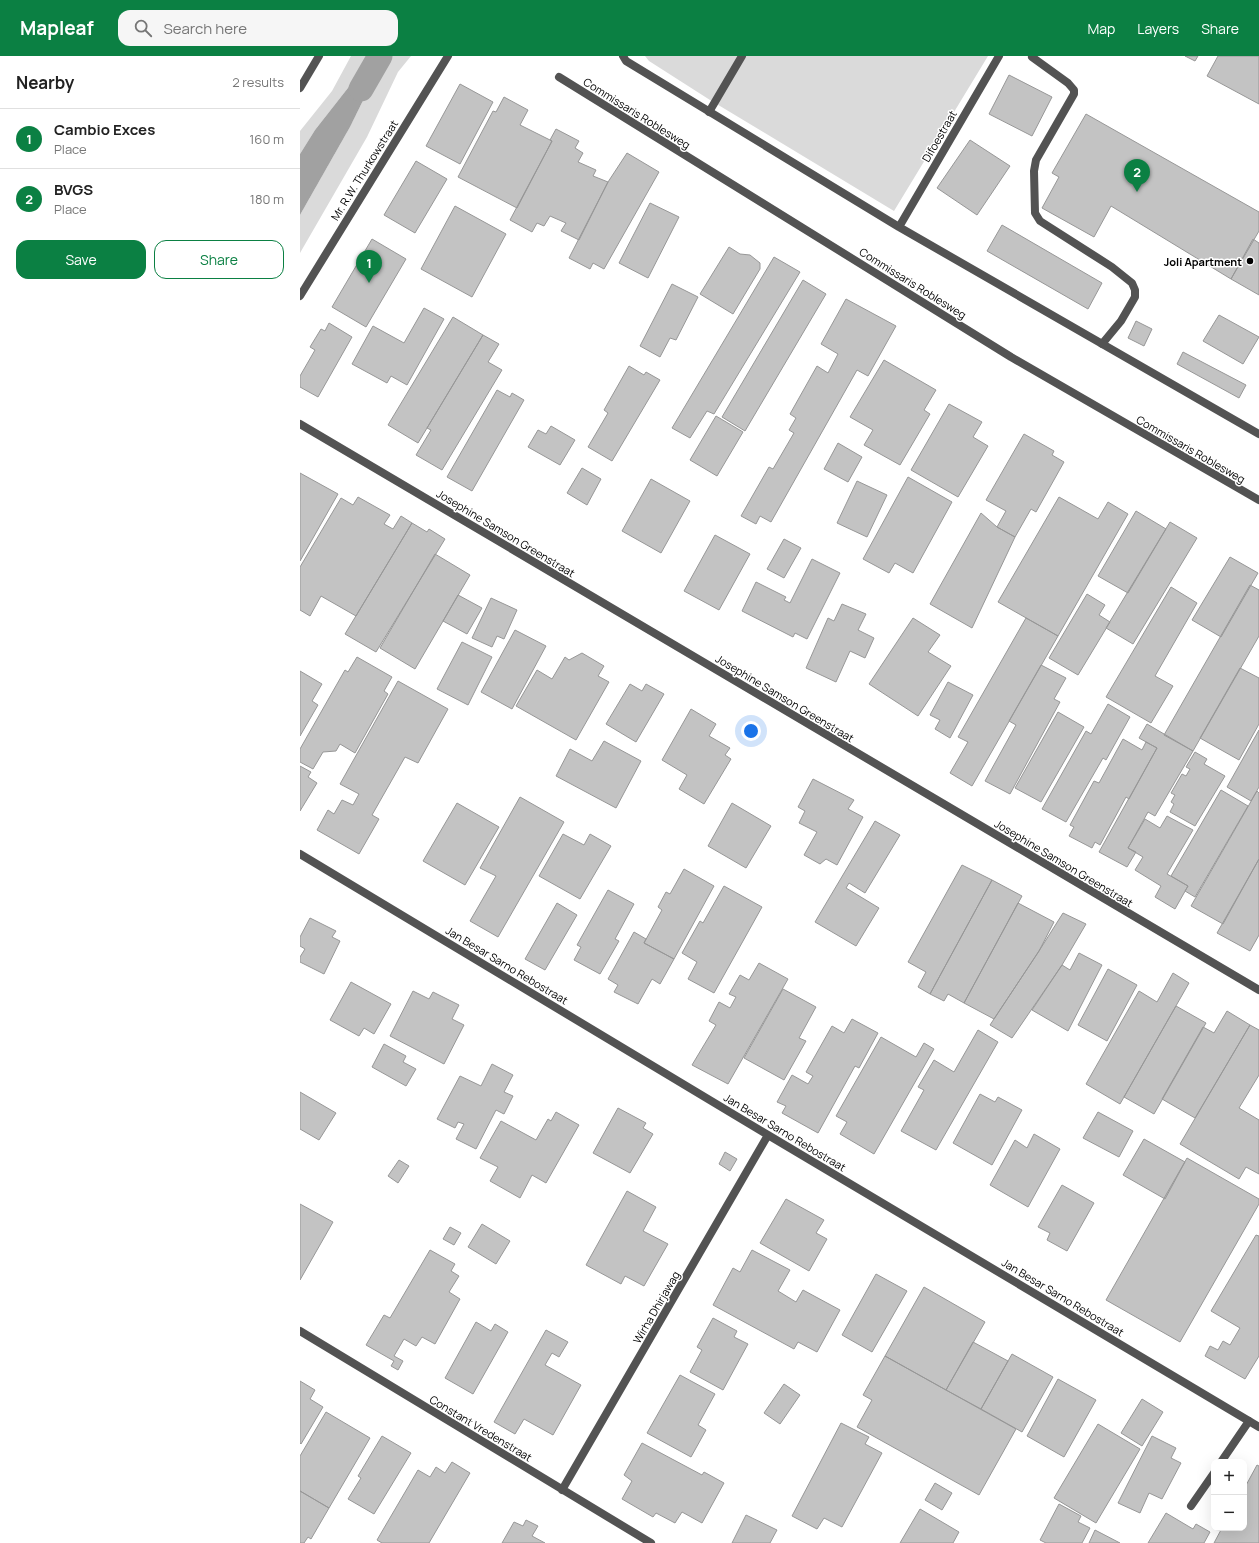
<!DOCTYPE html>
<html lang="en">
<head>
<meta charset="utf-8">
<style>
  body { margin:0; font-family:Manrope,sans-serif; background:#f6f6f6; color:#222 }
  .controls { position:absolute; right:12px; bottom:12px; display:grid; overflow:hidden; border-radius:8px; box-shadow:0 4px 16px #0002 }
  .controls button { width:36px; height:36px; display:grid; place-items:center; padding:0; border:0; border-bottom:1px solid #e0e0e0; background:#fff; color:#222; font:20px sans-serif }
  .you { position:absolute; left:451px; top:675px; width:14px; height:14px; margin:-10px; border:3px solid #fff; border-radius:50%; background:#1a73e8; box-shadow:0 0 0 6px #1a73e833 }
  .badge { display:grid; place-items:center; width:26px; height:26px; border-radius:50%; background:#0b8043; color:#fff; font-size:13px; font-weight:700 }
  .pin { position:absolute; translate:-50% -33px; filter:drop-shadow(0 1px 2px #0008) }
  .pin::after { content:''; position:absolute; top:21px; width:14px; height:12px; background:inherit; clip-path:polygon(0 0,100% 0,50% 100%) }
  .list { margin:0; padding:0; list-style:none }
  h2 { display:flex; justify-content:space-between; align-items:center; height:52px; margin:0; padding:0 16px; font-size:17px }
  h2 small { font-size:13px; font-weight:400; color:#767676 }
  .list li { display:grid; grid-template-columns:26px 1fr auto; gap:12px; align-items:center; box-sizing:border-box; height:60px; padding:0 16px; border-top:1px solid #e0e0e0 }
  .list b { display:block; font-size:15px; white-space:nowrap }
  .list p { margin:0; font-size:13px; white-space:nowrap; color:#767676 }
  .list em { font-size:13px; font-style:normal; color:#767676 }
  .actions { display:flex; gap:8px; padding:12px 16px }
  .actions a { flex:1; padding:9px 0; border:1px solid #0b8043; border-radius:12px; text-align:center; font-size:14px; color:#0b8043 }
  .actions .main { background:#0b8043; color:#fff }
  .icon { flex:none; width:22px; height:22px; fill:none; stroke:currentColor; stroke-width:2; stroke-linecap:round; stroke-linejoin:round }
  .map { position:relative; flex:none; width:959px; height:1487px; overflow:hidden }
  header { display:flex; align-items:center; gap:24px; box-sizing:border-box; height:56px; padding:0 20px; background:#0b8043; color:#fff }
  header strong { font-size:19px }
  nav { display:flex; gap:22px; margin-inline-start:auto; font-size:14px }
  .search { width:280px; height:36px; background:#f6f6f6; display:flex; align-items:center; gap:10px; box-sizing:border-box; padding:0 14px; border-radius:12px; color:#767676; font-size:15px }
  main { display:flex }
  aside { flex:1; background:#fff }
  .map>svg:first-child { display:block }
  .green { fill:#dadada }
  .water { fill:#a1a1a1 }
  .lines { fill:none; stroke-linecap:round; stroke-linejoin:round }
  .canal { stroke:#a1a1a1; stroke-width:25 }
  .building { fill:#c3c3c3; stroke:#979797 }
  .service { stroke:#535353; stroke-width:8 }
  .minor { stroke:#535353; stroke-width:8 }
  .tertiary { stroke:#535353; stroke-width:8 }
  .poi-dot { fill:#000; stroke:#fff; stroke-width:1.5 }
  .labels { text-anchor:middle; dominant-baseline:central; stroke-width:3; stroke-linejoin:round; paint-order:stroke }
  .street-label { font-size:11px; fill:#000; stroke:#fff }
  .poi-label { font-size:11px; font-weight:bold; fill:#000; stroke:#fff; text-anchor:end }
</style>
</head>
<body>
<header>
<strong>Mapleaf</strong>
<div class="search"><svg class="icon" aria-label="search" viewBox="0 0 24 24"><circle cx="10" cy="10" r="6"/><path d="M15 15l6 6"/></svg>Search here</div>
<nav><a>Map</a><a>Layers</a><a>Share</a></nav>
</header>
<main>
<aside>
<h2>Nearby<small>2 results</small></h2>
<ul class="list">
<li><span class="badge">1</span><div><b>Cambio Exces</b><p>Place</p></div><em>160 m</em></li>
<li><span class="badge">2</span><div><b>BVGS</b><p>Place</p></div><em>180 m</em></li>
</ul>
<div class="actions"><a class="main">Save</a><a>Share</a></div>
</aside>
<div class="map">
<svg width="959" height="1487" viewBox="0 0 959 1487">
  <rect width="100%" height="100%" fill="#fff"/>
  <!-- green -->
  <path class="green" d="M51,0H73L15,74L0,98V75L32,35Z
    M75,0H111L98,16L67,81L0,197V159L50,71L82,6Z
    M345,0H688L594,155L410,44L349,5Z"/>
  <!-- water -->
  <path class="water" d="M73,0L82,6L50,71L0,159V98L15,74Z"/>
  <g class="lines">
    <!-- canal -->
    <path class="canal" d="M61,33L80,0"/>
  </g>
  <!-- building -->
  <path class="building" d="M885,0H898L895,5Z
    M918,0H959V48L907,20Z
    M709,19L752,41L732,80L689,58Z
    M160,28L193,46L160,108L126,90Z
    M204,41L228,54L220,69L252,85L217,152L158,121L193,55L196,56Z
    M786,58L959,156V175L931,223L811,150L794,181L742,152L759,121L752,117Z
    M256,73L279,85L275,92L283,97L278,106L296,114L293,120L308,126L279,184L261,175L266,167L250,160L244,170L237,167L232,176L210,164L252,85L250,84Z
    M670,84L710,110L677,159L637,132Z
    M327,97L359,116L304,213L293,207L290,213L269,202L308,126Z
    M116,105L147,123L115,177L84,159Z
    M350,147L379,161L348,222L319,207Z
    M155,150L206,178L172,241L121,213Z
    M702,169L802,227L788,253L687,195Z
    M72,183L106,203L66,271L32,251Z
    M953,183L959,187V239L931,223Z
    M429,191L440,198L450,199L460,207V213L433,258L400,238Z
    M474,201L500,216L414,358L407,355L390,382L372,372Z
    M503,224L526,238L445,375L422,361Z
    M372,228L398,241L376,284L370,282L360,301L340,290Z
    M546,243L596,270L568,320L557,314L471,466L460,460L456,468L441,460L469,411L473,413L494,377L489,374L496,362L490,358L517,310L528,317L538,298L521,288Z
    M124,252L144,263L107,329L91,320L87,327L52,308L73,270L104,287Z
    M919,259L959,281L943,308L903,285Z
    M153,261L183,279L118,387L88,369Z
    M836,265L852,273L844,290L828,282Z
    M29,267L52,281L18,341L0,331V320L15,294L10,291L21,273L25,275Z
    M183,279L199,288L188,306L202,314L142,414L116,399L131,374L127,372Z
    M883,296L946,329L939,342L877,308Z
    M584,304L636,334L624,354L630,358L600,409L564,389L573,374L550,361Z
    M329,310L344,319L346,316L360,324L312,405L288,391L308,357L304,354Z
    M197,334L210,341L212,337L224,344L172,435L147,421Z
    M649,348L682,366L673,381L688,390L658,441L611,414Z
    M416,360L443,376L417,420L390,404Z
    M251,370L275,384L260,409L228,391L238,374L246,378Z
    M724,378L754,395L752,399L764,406L736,456L731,453L715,481L697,471L706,455L686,444Z
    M538,387L562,401L548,426L524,413Z
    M282,412L301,423L287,449L267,437Z
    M0,417L38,438L0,505Z
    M608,421L652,446L613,517L595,507L589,517L563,503Z
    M351,423L390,445L361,497L322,475Z
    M557,425L587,439L567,481L537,467Z
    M58,441L90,459L84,468L93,473L101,460L112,467L56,560L21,540L10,560L0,554V511L41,442L53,449Z
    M759,441L798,463L808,446L828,458L758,580L698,546Z
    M836,455L866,473L828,537L798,520Z
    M681,457L697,471L715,481L672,572L630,548Z
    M870,466L897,482L833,588L806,572Z
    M112,467L127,476L129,473L145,483L76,596L45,578Z
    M415,479L450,498L419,554L384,535Z
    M484,483L501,492L484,522L467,513Z
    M135,498L170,519L115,613L80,592Z
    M930,501L958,517L921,581L892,564Z
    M512,503L540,517L507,583L495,577L493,581L442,555L456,526L486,541L484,544L490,547Z
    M950,529L959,534V580L893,695L864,679Z
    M871,531L897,547L855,620L873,630L851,667L806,641Z
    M787,538L805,549L799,559L810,566L778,619L749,602Z
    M158,539L182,552L167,578L143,565Z
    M191,542L217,554L204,583L197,580L192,591L172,582Z
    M542,548L566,558L558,574L574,582L565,602L550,595L536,626L506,612L528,562L534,565Z
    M613,562L640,579L628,596L651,610L618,660L569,628Z
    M726,562L758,580L672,730L650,717L668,686L658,681Z
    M215,574L246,590L212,653L181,636Z
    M162,586L192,601L168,649L137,633Z
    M282,597L304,610L298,620L309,626L276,684L216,650L237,614L252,623L265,601L269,604Z
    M57,601L92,621L84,635L88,638L55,697L40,688L36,695L23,696L13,713L0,706V693L45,614L48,616Z
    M741,609L766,622L754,643L760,646L710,738L685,725L716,669L709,665Z
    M940,612L959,622V668L939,704L900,682Z
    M0,615L22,628L12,645L18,649L0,680Z
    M98,625L148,653L118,707L105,701L72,759L79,763L59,798L17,774L28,754L34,758L42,744L53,749L59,738L40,728Z
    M648,626L673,639L650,682L635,673L640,664L630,659Z
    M330,628L342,635L346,628L364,638L336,686L306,668Z
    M808,648L830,661L806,704L803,702L766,766L742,753L786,675L791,678Z
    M391,653L416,668L409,680L430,692L425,699L431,703L404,748L379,733L387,719L362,704Z
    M758,656L784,671L741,746L715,732Z
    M847,668L893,695L855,760L848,756L828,792L836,796L827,811L799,796L857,692L839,682Z
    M959,674V731L951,745L927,731Z
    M823,683L842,694L846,686L857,692L829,743L826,741L800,789L795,786L792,792L769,780L774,771L770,769L794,725L799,727Z
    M304,685L341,705L316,752L256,720L270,693L292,705Z
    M895,696L907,703L904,708L925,720L895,770L870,756L874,748L871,746L875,739L871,737L882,718L886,720L890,713L886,711Z
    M0,710L11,716L8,721L17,727L0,755Z
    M513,723L554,744L548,753L563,761L537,809L526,803L520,808L504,799L517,776L499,767L505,755L498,751Z
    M921,734L948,750L895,841L885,835L888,830L871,820Z
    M957,735L959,737V803L923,868L891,850Z
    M220,741L264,766L198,881L170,865L196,820L180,812Z
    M157,747L199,771L165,829L123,805Z
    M432,747L471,770L446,812L408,790Z
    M867,760L893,774L867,818L888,830L875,853L855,841L861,830L835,814L843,801L828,792L845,763L860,772Z
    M575,765L600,779L565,837L549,827L546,832L579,852L556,890L515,866Z
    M263,778L284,789L290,778L311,790L280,843L239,820Z
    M959,803V879L950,895L917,877Z
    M662,809L692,824L630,938L618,931L626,916L608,906Z
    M384,813L414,830L374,903L344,887L362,854L358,851L366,836L370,838Z
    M692,824L722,840L664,947L648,938L644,945L630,938Z
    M424,830L462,851L414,937L388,923L397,906L382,897L400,865L403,867Z
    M308,834L334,848L315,883L319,885L300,918L274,904L281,891L277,889Z
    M257,847L277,859L245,914L225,903Z
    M718,847L754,866L739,895L694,963L664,947Z
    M763,857L786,868L762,909L712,982L690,969L739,895Z
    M10,862L36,875L32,881L40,885L24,918L0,906V901L5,893L0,890V881Z
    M334,876L346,883L344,887L374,903L360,928L352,923L338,948L314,936L318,929L308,923Z
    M779,897L802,909L768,975L732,954L762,909L770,914Z
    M459,907L488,923L428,1028L392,1009L416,969L409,965L419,946L430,952L436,941L429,938L440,919L449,924Z
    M808,913L837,929L807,985L778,969Z
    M873,917L889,927L820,1048L786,1028L839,935L857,946Z
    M51,926L91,948L74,978L64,972L59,980L30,964Z
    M483,933L516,951L499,982L506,985L484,1024L444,1002Z
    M113,935L129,943L133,936L159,949L152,963L164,969L144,1008L90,980Z
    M876,950L906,967L854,1058L824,1041Z
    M927,955L950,969L895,1062L862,1043L903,971L914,977Z
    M552,963L578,977L559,1012L555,1010L518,1077L482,1057L486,1050L477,1046L492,1019L508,1028L513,1020L506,1016L532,970L544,977Z
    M950,969L959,974V1019L939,1052L959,1064V1118L946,1111L939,1123L880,1088Z
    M678,974L698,986L636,1094L601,1075L624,1034L618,1031L634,1004L654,1016Z
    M581,981L616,1001L624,987L634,993L574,1098L540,1078L547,1066L536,1060Z
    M84,988L106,1000L103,1006L116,1013L106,1030L72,1011Z
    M192,1008L213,1019L204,1036L213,1040L204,1058L196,1054L176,1093L156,1083L164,1068L158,1066L155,1072L137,1063L160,1020L181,1030Z
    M0,1036L36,1057L19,1084L0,1073Z
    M680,1038L695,1046L698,1041L722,1054L692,1109L653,1087Z
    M318,1052L346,1067L343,1072L353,1078L330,1117L293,1097Z
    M256,1056L279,1069L246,1127L232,1119L220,1142L190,1125L198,1111L180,1102L201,1065L236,1084L248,1063L251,1065Z
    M798,1056L833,1075L819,1101L783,1082Z
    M734,1078L760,1093L728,1151L690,1129L715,1084L727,1092Z
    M844,1083L885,1106L865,1143L823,1119Z
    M425,1096L437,1103L430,1115L419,1108Z
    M887,1102L959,1143V1148L880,1286L806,1244Z
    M99,1104L109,1110L98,1127L88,1120Z
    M762,1129L794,1147L767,1195L747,1184L750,1177L738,1171Z
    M327,1135L356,1151L343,1175L368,1188L344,1230L325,1220L321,1228L286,1209Z
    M486,1143L524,1164L516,1177L527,1183L509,1215L460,1187Z
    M0,1148L33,1166L0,1224Z
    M182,1168L210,1185L196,1208L168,1191Z
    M150,1171L161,1177L154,1189L143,1183Z
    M956,1179L959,1180V1300L945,1323L905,1300L910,1290L918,1294L923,1285L930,1289L940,1272L911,1255Z
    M130,1194L155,1208L151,1215L159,1220L149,1236L160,1243L135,1288L122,1281L116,1290L104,1283L94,1300L103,1305L98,1314L91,1310L94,1305L66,1289L84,1259L90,1262Z
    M452,1194L490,1214L478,1235L496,1246L503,1234L540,1254L517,1296L498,1286L494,1293L413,1249L433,1212L440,1216Z
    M576,1218L607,1235L572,1296L542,1279Z
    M624,1231L685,1266L646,1334L585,1300Z
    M413,1262L437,1275L434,1281L448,1288L423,1334L390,1316L402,1294L397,1291Z
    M176,1266L191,1275L195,1268L208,1276L173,1338L145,1322Z
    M246,1274L268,1286L259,1301L252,1297L245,1309L281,1329L253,1379L224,1363L215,1378L194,1366Z
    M673,1286L708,1305L681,1353L646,1334Z
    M712,1298L753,1321L722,1376L681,1353Z
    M585,1300L716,1373L679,1439L557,1371L572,1344L563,1339Z
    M380,1319L415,1338L398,1369L406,1374L391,1401L347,1377Z
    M758,1323L796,1344L764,1401L727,1380Z
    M0,1325L15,1334L10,1343L23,1351L1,1388L0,1387Z
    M484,1328L500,1339L480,1368L464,1357Z
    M842,1343L863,1356L842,1390L821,1377Z
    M26,1356L70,1382L29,1452L0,1435V1400Z
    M541,1367L569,1381L565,1388L582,1397L542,1471L524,1462L517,1473L492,1460Z
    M798,1368L840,1393L796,1467L754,1442Z
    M82,1380L111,1397L74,1458L48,1443L61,1422L58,1420Z
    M852,1380L876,1392L871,1402L881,1407L862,1443L849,1437L840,1457L818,1447Z
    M342,1387L402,1419L404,1416L424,1427L402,1467L382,1456L375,1467L356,1457L353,1461L322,1443L332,1425L324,1419Z
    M152,1406L170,1417L129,1487H82L77,1484L118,1414L130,1421L136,1411L145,1417Z
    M957,1409L959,1410V1487H914L922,1472H944V1433Z
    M635,1427L652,1437L642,1454L625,1444Z
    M0,1435L29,1452L11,1483L8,1481L4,1487H0Z
    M759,1448L781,1460L778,1466L790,1472L782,1487H746L740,1484Z
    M620,1453L659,1476L653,1487H600Z
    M866,1457L893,1473L896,1468L910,1476L904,1487H848Z
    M446,1459L477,1474L470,1487H432Z
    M226,1464L238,1470L232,1480L245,1487H202L214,1466L223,1470Z
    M795,1474L820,1487H789Z"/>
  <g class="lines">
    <!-- service -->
    <path class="service" d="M732,1L768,27L774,34V38L736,104L734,115L735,157L740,165L812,211L832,227L835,234V241L821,265L802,288
      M409,56L442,0
      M921,1406L949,1365
      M891,1450L914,1417"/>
    <!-- minor -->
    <path class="minor" d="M323,0L326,5L599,171L959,378
      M259,21L711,301L959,444
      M0,32L19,0
      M599,171L699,0
      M0,368L959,934
      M0,798L468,1079L959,1371
      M0,1275L351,1487
      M262,1434L468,1079"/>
    <!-- tertiary -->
    <path class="tertiary" d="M0,240L148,0"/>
  </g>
  <!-- markers -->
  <circle class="poi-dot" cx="950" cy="205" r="4"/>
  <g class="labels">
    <!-- street labels -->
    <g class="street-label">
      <text transform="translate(337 57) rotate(32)">Commissaris Roblesweg</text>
      <text transform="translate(639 80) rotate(-60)">Difoestraat</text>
      <text transform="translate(64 114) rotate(-58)">Mr. R.W. Thurkowstraat</text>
      <text transform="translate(613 227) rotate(32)">Commissaris Roblesweg</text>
      <text transform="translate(891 393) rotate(30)">Commissaris Roblesweg</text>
      <text transform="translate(206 477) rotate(31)">Josephine Samson Greenstraat</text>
      <text transform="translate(485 642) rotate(31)">Josephine Samson Greenstraat</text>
      <text transform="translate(764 807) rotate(31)">Josephine Samson Greenstraat</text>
      <text transform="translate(207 909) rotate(31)">Jan Besar Sarno Rebostraat</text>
      <text transform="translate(485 1076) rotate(31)">Jan Besar Sarno Rebostraat</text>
      <text transform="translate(763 1241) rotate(31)">Jan Besar Sarno Rebostraat</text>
      <text transform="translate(356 1251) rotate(-60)">Wirha Dhirjawag</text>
      <text transform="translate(181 1372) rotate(31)">Constant Vredenstraat</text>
    </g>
    <!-- poi labels -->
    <g class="poi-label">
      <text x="942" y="205">Joli Apartment</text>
    </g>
  </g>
</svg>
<div class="controls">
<button>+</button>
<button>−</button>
</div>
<div class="you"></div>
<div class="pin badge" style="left:69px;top:227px">1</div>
<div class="pin badge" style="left:837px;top:136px">2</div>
</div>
</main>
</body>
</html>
